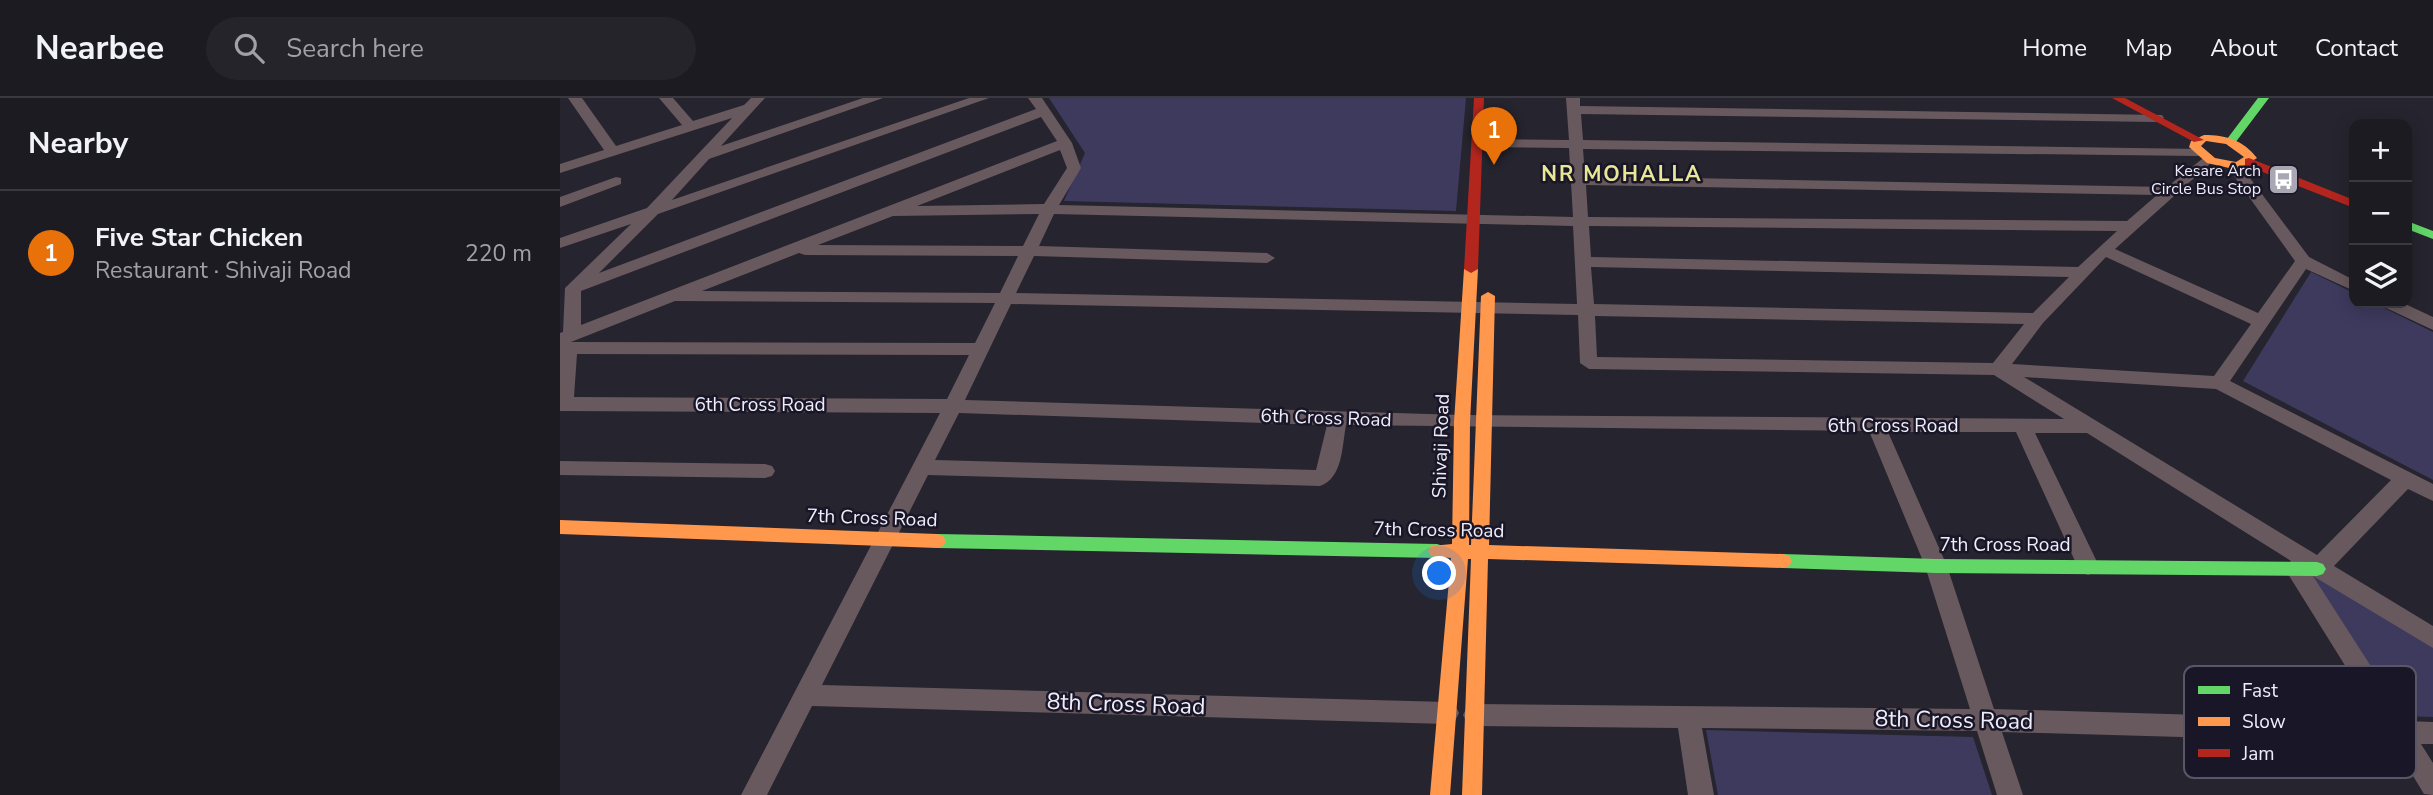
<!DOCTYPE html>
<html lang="en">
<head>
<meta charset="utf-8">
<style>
  body { margin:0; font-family:"Nunito Sans",sans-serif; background:#25242a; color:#f1f3f6 }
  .controls { position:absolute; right:21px; top:21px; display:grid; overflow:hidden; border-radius:14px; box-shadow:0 4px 18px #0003 }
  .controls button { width:63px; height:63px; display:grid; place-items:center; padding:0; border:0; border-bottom:2px solid #3a3940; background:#1c1b22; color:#f1f3f6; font:35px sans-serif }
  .you { position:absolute; left:880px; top:476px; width:24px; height:24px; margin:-18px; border:5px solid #fff; border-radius:50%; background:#1a73e8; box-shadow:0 0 0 10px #1a73e833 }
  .badge { display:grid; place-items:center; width:46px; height:46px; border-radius:50%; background:#8c9099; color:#fff; font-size:23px; font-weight:700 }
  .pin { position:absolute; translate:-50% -58px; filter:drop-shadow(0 2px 4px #0008) }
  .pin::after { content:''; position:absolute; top:37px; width:24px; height:21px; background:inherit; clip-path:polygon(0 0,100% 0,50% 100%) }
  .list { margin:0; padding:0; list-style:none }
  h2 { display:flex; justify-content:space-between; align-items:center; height:91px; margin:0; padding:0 28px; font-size:30px }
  h2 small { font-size:23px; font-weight:400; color:#a0a1a5 }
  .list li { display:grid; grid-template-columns:46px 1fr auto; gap:21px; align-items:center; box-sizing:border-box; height:126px; padding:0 28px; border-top:2px solid #3a3940 }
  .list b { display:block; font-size:26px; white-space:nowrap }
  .list p { margin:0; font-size:23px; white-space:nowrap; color:#a0a1a5 }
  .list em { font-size:23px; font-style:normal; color:#a0a1a5 }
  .icon { flex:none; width:38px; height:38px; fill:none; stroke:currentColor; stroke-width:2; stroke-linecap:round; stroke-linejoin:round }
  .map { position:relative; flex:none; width:1873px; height:697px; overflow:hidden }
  header { display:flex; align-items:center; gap:42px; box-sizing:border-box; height:98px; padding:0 35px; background:#1c1b22; border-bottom:2px solid #3a3940 }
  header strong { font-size:33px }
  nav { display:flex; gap:38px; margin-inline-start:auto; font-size:24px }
  .search { width:490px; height:63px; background:#25242a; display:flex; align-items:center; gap:18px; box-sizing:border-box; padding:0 24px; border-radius:38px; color:#a0a1a5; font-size:26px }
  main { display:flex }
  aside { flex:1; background:#1c1b22 }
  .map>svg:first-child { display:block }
  .green { fill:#3e3a5e }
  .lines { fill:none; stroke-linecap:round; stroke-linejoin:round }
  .street { fill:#68595e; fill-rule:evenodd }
  .fast { fill:#63d668; fill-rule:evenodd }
  .slow { fill:#ff974d; fill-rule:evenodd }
  .jam { fill:#b3261e; fill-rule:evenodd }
  .labels { text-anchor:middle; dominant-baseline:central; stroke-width:5; stroke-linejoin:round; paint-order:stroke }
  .far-poi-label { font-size:16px; fill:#eeedfa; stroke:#191628; text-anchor:end }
  .street-label { font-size:19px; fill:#eeedfa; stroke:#191628 }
  .far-district-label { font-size:21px; font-weight:bold; letter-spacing:2px; fill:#e8e798; stroke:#191628 }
  .near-street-label { font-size:23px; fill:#eeedfa; stroke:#191628 }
  .key { fill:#191628; stroke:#595667; stroke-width:2 }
  .key-label { font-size:19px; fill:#eeedfa }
</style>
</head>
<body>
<header>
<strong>Nearbee</strong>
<div class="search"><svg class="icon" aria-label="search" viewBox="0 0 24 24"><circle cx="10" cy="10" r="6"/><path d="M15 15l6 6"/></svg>Search here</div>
<nav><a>Home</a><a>Map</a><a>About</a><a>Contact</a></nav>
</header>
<main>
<aside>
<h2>Nearby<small></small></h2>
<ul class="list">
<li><span class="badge" style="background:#e8710a">1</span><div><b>Five Star Chicken</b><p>Restaurant · Shivaji Road</p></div><em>220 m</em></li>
</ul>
</aside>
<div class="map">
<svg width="1873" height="697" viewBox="0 0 1873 697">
  <rect width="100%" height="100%" fill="#26242e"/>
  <!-- green -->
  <path class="green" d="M489,0H906L896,113L504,103L525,55Z
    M1751,174L1794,195V205H1814L1873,234V382L1683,283Z
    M1751,476L1873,549V619L1839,618Z
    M1146,632L1413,639L1432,697H1158Z"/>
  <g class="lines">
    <!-- street -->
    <path class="street" d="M8,0H22L56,48L122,27L99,0H113L133,23L184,7L191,0H205L161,48L303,0H323L149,61L112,102L409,0H429L98,116L39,175L476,11L468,0H482L512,45L521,70L499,107L1013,119L1009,50L919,49L912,45L919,41L1009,42L1006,0H1020V8L1602,17L1604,20L1597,24L1021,16L1023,42L1642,51V57L1637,58L1023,51L1025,78L1607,89L1647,57L1652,58V64L1555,151L1698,215L1735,163L1666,67L1668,64H1678L1749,159L1794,182V193L1746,171L1670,283L1873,386V403L1848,391L1774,468L1873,528V550L1753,478L1846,623L1873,624V646H1861L1873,665V697L1864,696L1833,645L1442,634L1463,697H1437L1417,633L1142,630L1154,697H1128L1118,630L915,628L907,625L903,617L907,609L915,606L1410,611L1365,468L1309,333L786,327C782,348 783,380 760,388L368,377L262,587L887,604L895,607L899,615L895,623L887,626L252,608L207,697H181L380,315L0,313V235L3,234L5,190L71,126L0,150V140L87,110L172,20L0,75V66L44,52ZM481,19L497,43L21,227V193ZM500,52L507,70L484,106L357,108ZM1026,87L1597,97L1567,123L1028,119ZM479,116L463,148L258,147L333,118ZM494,116L1013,128L1017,206L456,195L474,158L707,165L715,160L707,155L479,148ZM1029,128L1557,133L1518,169L1031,159ZM239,155L245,157L458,158L440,195L142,193ZM1546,159L1691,226L1654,278L1452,266L1483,225ZM1031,169L1509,179L1473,215L1034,206ZM115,203L435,205L415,245L11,244ZM451,206L1018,217L1020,265L1029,271L1434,277L1504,321L902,317L405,302ZM1035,218L1464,226L1433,265L1037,259ZM17,256L409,257L387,301L14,299ZM1464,279L1656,291L1831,382L1757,457ZM399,315L767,327L756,372L375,362ZM1328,334H1456L1520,474L1528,477L1536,474L1539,468L1475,335H1527L1731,463L1725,470L1728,476L1819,622L1434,611L1387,468Z
      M56,79L61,80V86L0,109V99Z
      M1822,205H1843L1873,219V232L1824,209Z
      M0,363L205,366L212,368L215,373L212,378L205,380L0,377Z"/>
    <!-- fast -->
    <path class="fast" d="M1698,0H1709L1675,45H1667V41Z
      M1847,123L1873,133V141L1847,131Z
      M377,436L877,446L883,448L886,453L883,458L877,460L377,450L371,448L368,443L371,438Z
      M1223,456L1376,461L1757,464L1763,466L1766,471L1763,476L1757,478L1376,475L1223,470L1217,468L1214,463L1217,458Z"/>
    <!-- slow -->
    <path class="slow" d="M1644,37C1666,37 1683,42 1697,60L1678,72L1647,65L1629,49L1631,43ZM1646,43L1666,46L1684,59L1676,64L1655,60L1641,48Z
      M911,167L918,171L910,324L909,447H911L921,198L928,194L935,198L929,447L1223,456L1229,458L1232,463L1229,468L1223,470L928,461L922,697H902L911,461H908L890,697H870L891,460L871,458L868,453L871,448L892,446L894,324L904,171Z
      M0,422L377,436L383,438L386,443L383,448L377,450L0,436Z"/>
    <!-- jam -->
    <path class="jam" d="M914,0H924L918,171L911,175L904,171Z
      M1552,0H1565L1644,42L1634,44Z
      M1689,60L1794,102V110L1685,67V61Z"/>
  </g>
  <!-- icons -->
  <defs>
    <symbol id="bus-square" viewBox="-11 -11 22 22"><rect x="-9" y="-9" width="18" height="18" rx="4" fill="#a8a7b3" stroke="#191628"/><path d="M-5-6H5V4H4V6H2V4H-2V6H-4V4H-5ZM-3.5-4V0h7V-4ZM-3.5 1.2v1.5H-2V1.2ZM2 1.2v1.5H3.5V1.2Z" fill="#fff"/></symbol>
  </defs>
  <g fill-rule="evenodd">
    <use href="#bus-square" x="1706" y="64" width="35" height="35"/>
  </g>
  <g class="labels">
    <!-- far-poi labels -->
    <g class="far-poi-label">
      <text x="1701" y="73">Kesare Arch<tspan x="1701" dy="18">Circle Bus Stop</tspan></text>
    </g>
    <!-- street labels -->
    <g class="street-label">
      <text x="200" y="307">6th Cross Road</text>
      <text transform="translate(766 320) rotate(2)">6th Cross Road</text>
      <text x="1333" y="328">6th Cross Road</text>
      <text transform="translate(881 348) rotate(-88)">Shivaji Road</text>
      <text transform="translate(312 420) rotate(2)">7th Cross Road</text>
      <text transform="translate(879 432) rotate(1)">7th Cross Road</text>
      <text x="1445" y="447">7th Cross Road</text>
    </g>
    <!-- far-district labels -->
    <g class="far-district-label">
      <text x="1062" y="76">NR MOHALLA</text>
    </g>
    <!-- near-street labels -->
    <g class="near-street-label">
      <text transform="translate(566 606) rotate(2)">8th Cross Road</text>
      <text transform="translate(1394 622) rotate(1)">8th Cross Road</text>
    </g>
  </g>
  <!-- legend -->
  <rect x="1624" y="568" width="232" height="112" rx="10" class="key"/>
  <rect x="1638" y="588" width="32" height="8" fill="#63d668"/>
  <rect x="1638" y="619" width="32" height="9" fill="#ff974d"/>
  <rect x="1638" y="651" width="32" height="8" fill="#b3261e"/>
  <g class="key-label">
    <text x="1682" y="599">Fast</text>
    <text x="1682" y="630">Slow</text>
    <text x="1682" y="662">Jam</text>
  </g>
</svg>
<div class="controls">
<button>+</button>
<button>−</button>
<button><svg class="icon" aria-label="layers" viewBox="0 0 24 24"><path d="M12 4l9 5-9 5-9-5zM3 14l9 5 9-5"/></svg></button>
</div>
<div class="you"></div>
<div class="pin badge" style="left:934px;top:67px;background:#e8710a">1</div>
</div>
</main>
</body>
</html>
